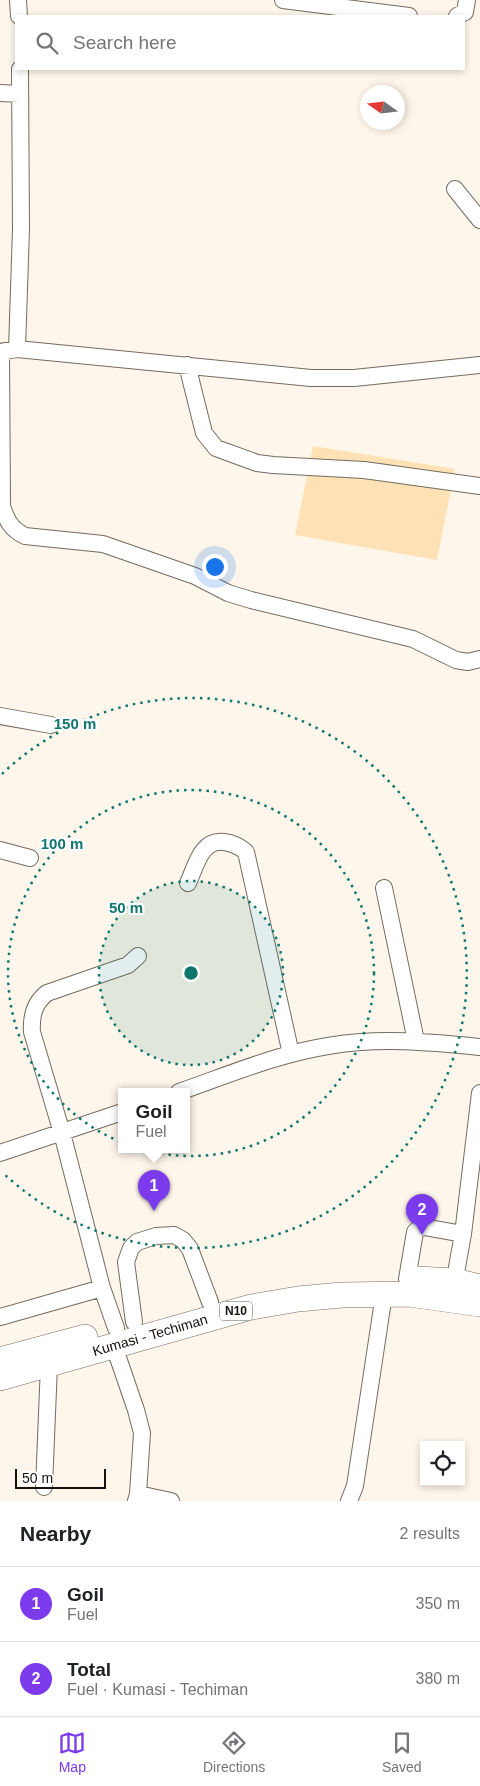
<!DOCTYPE html>
<html lang="en">
<head>
<meta charset="utf-8">
<style>
  body { margin:0; font-family:Helvetica,sans-serif; background:#f6f6f6; color:#202124 }
  .controls { position:absolute; right:15px; bottom:15px; display:grid; overflow:hidden; border-radius:0px; box-shadow:0 2px 8px #0003 }
  .controls button { width:45px; height:45px; display:grid; place-items:center; padding:0; border:0; border-bottom:1px solid #e0e0e0; background:#fff; color:#202124; font:25px sans-serif }
  .compass { position:absolute; left:360px; top:85px; width:45px; height:45px; border-radius:50%; background:#fff; box-shadow:0 2px 8px #0003; rotate:284deg }
  .scale { position:absolute; left:15px; bottom:12px; width:91px; box-sizing:border-box; padding-left:5px; border:2px solid #13110d; border-top:0; font-size:14px; line-height:18px; white-space:nowrap; color:#13110d; -webkit-text-stroke:4px #fff; paint-order:stroke }
  .you { position:absolute; left:214px; top:566px; width:18px; height:18px; margin:-12px; border:4px solid #fff; border-radius:50%; background:#1a73e8; box-shadow:0 0 0 8px #1a73e833 }
  .badge { display:grid; place-items:center; width:32px; height:32px; border-radius:50%; background:#7c3aed; color:#fff; font-size:16px; font-weight:700 }
  .pin { position:absolute; translate:-50% -41px; filter:drop-shadow(0 1px 2px #0008) }
  .pin::after { content:''; position:absolute; top:26px; width:18px; height:15px; background:inherit; clip-path:polygon(0 0,100% 0,50% 100%) }
  .popup { position:absolute; left:118px; top:1088px; width:72px; height:65px; box-sizing:border-box; display:grid; place-content:center; border-radius:0px; background:#fff; filter:drop-shadow(0 1px 4px #0005); font-size:16px; white-space:nowrap; color:#757577 }
  .popup b { font-size:19px; color:#202124 }
  .popup::after { content:''; position:absolute; left:50%; top:100%; margin-left:-10px; border:10px solid transparent; border-top-color:#fff }
  .list { margin:0; padding:0; list-style:none }
  h2 { display:flex; justify-content:space-between; align-items:center; height:65px; margin:0; padding:0 20px; font-size:21px }
  h2 small { font-size:16px; font-weight:400; color:#757577 }
  .list li { display:grid; grid-template-columns:32px 1fr auto; gap:15px; align-items:center; box-sizing:border-box; height:75px; padding:0 20px; border-top:1px solid #e0e0e0 }
  .list b { display:block; font-size:19px; white-space:nowrap }
  .list p { margin:0; font-size:16px; white-space:nowrap; color:#757577 }
  .list em { font-size:16px; font-style:normal; color:#757577 }
  .icon { flex:none; width:28px; height:28px; fill:none; stroke:currentColor; stroke-width:2; stroke-linecap:round; stroke-linejoin:round }
  .map { position:relative; flex:none; width:480px; height:1501px; overflow:hidden }
  .search { position:absolute; background:#fff; box-shadow:0 2px 8px #0003; left:15px; right:15px; top:15px; height:55px; display:flex; align-items:center; gap:12px; box-sizing:border-box; padding:0 18px; border-radius:0px; color:#757577; font-size:19px }
  .sheet { height:215px; background:#fff }
  nav { display:flex; justify-content:space-around; align-items:center; box-sizing:border-box; height:70px; border-top:1px solid #e0e0e0; background:#fff; font-size:14px; color:#757577 }
  nav a { display:grid; justify-items:center; gap:2px }
  nav .on { color:#7c3aed }
  .map>svg:first-child { display:block }
  .green { fill:#fee2b5 }
  .lines { fill:none; stroke-linecap:round; stroke-linejoin:round }
  .minor-casing { stroke:#726c61; stroke-width:18 }
  .highway-casing { stroke:#726c61; stroke-width:26 }
  .minor { stroke:#fff; stroke-width:16 }
  .highway { stroke:#fff; stroke-width:25 }
  .ring { fill:none; stroke:#0f766e; stroke-width:2.5; stroke-dasharray:2.5 5 }
  .labels { text-anchor:middle; dominant-baseline:central; stroke-width:4.5; stroke-linejoin:round; paint-order:stroke }
  .shield { fill:#fff; stroke:#5a5856; stroke-width:1 }
  .shield-label { font-size:12px; font-weight:bold; fill:#13110d }
  .street-label { font-size:14px; fill:#13110d; stroke:#fff }
  .centre { fill:#0f766e; stroke:#fff; stroke-width:2.5 }
  .ring-label { font-size:15px; text-anchor:middle; font-weight:bold; fill:#0f766e; stroke:#fff; stroke-width:4.5; stroke-linejoin:round; paint-order:stroke }
</style>
</head>
<body>
<div class="map">
<svg width="480" height="1501" viewBox="0 0 480 1501">
  <rect width="100%" height="100%" fill="#fef6ea"/>
  <!-- green -->
  <path class="green" d="M313,446L455,469L437,560L295,535Z"/>
  <g class="lines">
    <defs>
      <path id="minor" d="M18,0L19,16
        M283,0L409,16
        M457,16L465,12L467,0
        M0,93L20,94
        M455,189L480,220
        M17,349L21,229L20,69
        M0,352L17,349L311,378H354L480,365
        M1,352L2,506C7,521 11,529 25,536L103,544L195,576L228,593L251,600L413,639L456,660L468,662L480,659
        M187,365L204,433L216,448L257,463L273,465L364,470L480,486
        M0,716L51,725
        M0,850L30,858
        M188,883C196,866 201,839 224,842C233,843 239,846 246,852L291,1054
        M384,888L416,1041
        M179,1092C228,1075 277,1054 328,1046C379,1037 430,1042 480,1047
        M0,1153L122,1112
        M407,1279L415,1232L419,1228L424,1227L463,1234
        M453,1289L463,1234L480,1093
        M0,1317L102,1288
        M134,1322L126,1262L131,1248L137,1242L156,1236L174,1235L183,1240L190,1249L210,1302
        M116,1328L102,1288L62,1133L32,1032C31,1016 34,1003 47,993L128,965L138,956
        M114,1346L136,1410L142,1433L138,1494L136,1501
        M44,1487L49,1365
        M138,1494L171,1501
        M349,1501L355,1486L384,1294"/>
      <path id="highway" d="M416,1279L455,1281L480,1287
        M0,1360L85,1337
        M0,1378L251,1307L298,1299L342,1295L409,1294L480,1304"/>
    </defs>
    <!-- minor casing -->
    <use href="#minor" class="minor-casing"/>
    <!-- highway casing -->
    <use href="#highway" class="highway-casing"/>
    <!-- minor -->
    <use href="#minor" class="minor"/>
    <!-- highway -->
    <use href="#highway" class="highway"/>
  </g>
  <!-- distance rings -->
  <circle cx="191" cy="973" r="92" fill="#0f766e" fill-opacity=".12"/>
  <g class="ring">
    <circle cx="191" cy="973" r="92"/>
    <circle cx="191" cy="973" r="183"/>
    <path d="M2 774A275 275 0 1 1 2 1172"/>
  </g>
  <g class="labels">
    <!-- shield labels -->
    <rect class="shield" x="220" y="1301.5" width="32" height="19" rx="4"/>
    <g class="shield-label">
      <text x="236" y="1311">N10</text>
    </g>
    <!-- street labels -->
    <g class="street-label">
      <text transform="translate(150 1335) rotate(-16)">Kumasi - Techiman</text>
    </g>
  </g>
  <circle cx="191" cy="973" r="8" class="centre"/>
  <g class="ring-label">
    <text x="75" y="729">150 m</text>
    <text x="62" y="849">100 m</text>
    <text x="126" y="913">50 m</text>
  </g>
</svg>
<div class="controls">
<button><svg class="icon" aria-label="locate" viewBox="0 0 24 24"><circle cx="12" cy="12" r="6"/><path d="M12 2v4M12 18v4M2 12h4M18 12h4"/></svg></button>
</div>
<svg class="compass" viewBox="-18 -18 36 36"><path d="M0-13l5 13h-10z" fill="#e53935"/><path d="M0 13l5-13h-10z" fill="#757577"/></svg>
<div class="scale">50 m</div>
<div class="you"></div>
<div class="pin badge" style="left:154px;top:1211px">1</div>
<div class="popup"><b>Goil</b>Fuel</div>
<div class="pin badge" style="left:422px;top:1235px">2</div>
<div class="search"><svg class="icon" aria-label="search" viewBox="0 0 24 24"><circle cx="10" cy="10" r="6"/><path d="M15 15l6 6"/></svg>Search here</div>
</div>
<section class="sheet">
<h2>Nearby<small>2 results</small></h2>
<ul class="list">
<li><span class="badge">1</span><div><b>Goil</b><p>Fuel</p></div><em>350 m</em></li>
<li><span class="badge">2</span><div><b>Total</b><p>Fuel · Kumasi - Techiman</p></div><em>380 m</em></li>
</ul>
</section>
<nav>
<a class="on"><svg class="icon" aria-label="map" viewBox="0 0 24 24"><path d="M3 6l6-2 6 2 6-2v14l-6 2-6-2-6 2zM9 4v14M15 6v14"/></svg>Map</a>
<a><svg class="icon" aria-label="directions" viewBox="0 0 24 24"><path d="M12 3l9 9-9 9-9-9zM9 14v-3h6M13 9l2 2-2 2"/></svg>Directions</a>
<a><svg class="icon" aria-label="saved" viewBox="0 0 24 24"><path d="M7 4h10v16l-5-4-5 4z"/></svg>Saved</a>
</nav>
</body>
</html>
